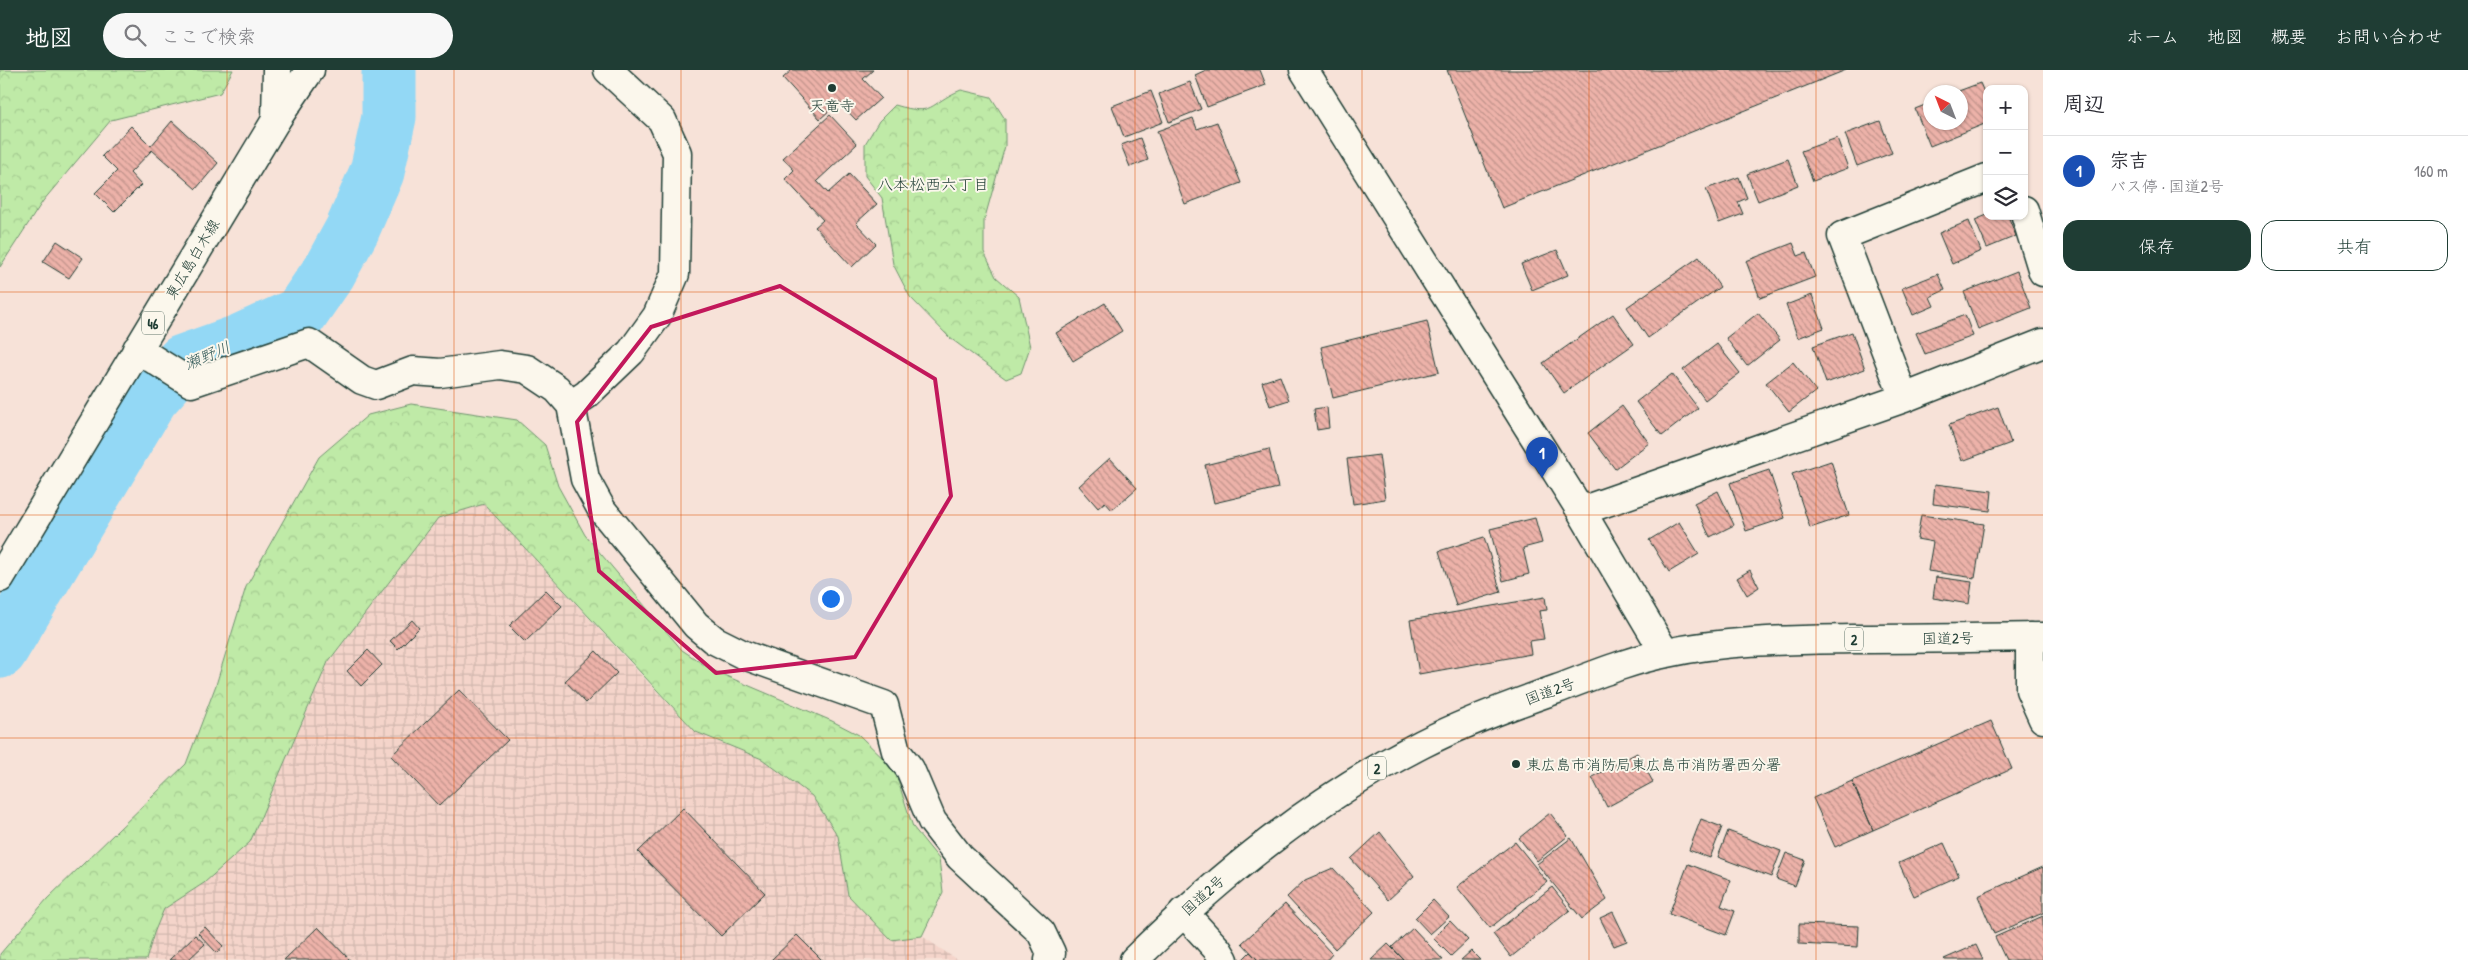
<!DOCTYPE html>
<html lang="ja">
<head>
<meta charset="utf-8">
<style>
  body { margin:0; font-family:"Patrick Hand","Klee One",sans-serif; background:#f7f7f7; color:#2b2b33 }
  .controls { position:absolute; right:15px; top:15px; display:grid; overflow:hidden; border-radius:10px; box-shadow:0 1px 4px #0004 }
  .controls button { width:45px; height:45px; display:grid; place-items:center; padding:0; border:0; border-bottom:1px solid #e1e1e2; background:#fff; color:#2b2b33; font:25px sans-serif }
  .compass { position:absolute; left:1923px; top:15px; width:45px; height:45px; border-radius:50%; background:#fff; box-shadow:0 1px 4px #0004; rotate:318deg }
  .you { position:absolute; left:830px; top:528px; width:18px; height:18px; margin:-12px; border:4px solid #fff; border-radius:50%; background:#1a73e8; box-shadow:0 0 0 8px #1a73e833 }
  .badge { display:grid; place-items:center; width:32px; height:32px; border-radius:50%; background:#1f3d34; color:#fff; font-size:16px; font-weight:700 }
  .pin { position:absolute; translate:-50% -41px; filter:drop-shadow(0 1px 2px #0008) }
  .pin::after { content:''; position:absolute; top:26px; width:18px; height:15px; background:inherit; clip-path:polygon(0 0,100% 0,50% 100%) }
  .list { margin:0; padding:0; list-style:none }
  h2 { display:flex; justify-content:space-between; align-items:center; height:65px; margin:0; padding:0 20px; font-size:21px }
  h2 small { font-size:16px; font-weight:400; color:#7c7c81 }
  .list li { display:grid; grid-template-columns:32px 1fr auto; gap:15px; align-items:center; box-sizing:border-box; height:70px; padding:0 20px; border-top:1px solid #e1e1e2 }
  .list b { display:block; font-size:19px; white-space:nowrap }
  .list p { margin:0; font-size:16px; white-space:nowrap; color:#7c7c81 }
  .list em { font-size:16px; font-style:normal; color:#7c7c81 }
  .actions { display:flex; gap:10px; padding:15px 20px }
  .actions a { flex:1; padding:11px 0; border:1px solid #1f3d34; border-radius:15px; text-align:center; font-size:18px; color:#1f3d34 }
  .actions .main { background:#1f3d34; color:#fff }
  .icon { flex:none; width:28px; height:28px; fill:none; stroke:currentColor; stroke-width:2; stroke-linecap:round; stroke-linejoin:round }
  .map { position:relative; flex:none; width:2043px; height:890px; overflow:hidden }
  header { display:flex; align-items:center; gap:30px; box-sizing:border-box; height:70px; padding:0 25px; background:#1f3d34; color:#fff }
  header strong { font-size:24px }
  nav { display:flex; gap:28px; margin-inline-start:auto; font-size:18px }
  .search { width:350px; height:45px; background:#f7f7f7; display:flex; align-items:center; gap:12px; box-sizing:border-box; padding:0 18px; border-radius:28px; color:#7c7c81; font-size:19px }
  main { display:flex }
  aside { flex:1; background:#fff }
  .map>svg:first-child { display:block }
  .industrial { fill:url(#industrial-grid) }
  .forest { fill:url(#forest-crowns); stroke:#6f946e }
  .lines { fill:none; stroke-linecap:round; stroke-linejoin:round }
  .river { stroke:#93d8f5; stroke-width:55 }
  .building { fill:url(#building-back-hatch); stroke:#1f3d34 }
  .minor-casing { stroke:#1f3d34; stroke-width:31 }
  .major-casing { stroke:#1f3d34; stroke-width:31 }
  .highway-casing { stroke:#1f3d34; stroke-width:31 }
  .minor { stroke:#fbf7ec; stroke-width:28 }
  .major { stroke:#fbf7ec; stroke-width:28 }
  .highway { stroke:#fbf7ec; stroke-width:28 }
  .marked { fill:none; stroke:#c2185b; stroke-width:4; stroke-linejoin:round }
  .grid { fill:none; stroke:#de580e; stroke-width:1; stroke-opacity:0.55 }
  .poi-dot { fill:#1f3d34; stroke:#fbf7ec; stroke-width:2 }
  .labels { text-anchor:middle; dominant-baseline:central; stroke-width:4; stroke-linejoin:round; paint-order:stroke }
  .shield { fill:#fbf7ec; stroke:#61756b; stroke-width:1 }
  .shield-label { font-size:14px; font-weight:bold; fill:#1f3d34 }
  .poi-label { font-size:15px; fill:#1f3d34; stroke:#fbf7ec }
  .street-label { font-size:15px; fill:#1f3d34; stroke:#fbf7ec }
  .neighbourhood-label { font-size:16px; fill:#1f3d34; stroke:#fbf7ec }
  .water-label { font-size:16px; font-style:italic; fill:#365c5b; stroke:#fbf7ec }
</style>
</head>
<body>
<header>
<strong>地図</strong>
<div class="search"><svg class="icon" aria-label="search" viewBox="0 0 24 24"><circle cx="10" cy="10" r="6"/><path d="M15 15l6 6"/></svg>ここで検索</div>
<nav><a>ホーム</a><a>地図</a><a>概要</a><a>お問い合わせ</a></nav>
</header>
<main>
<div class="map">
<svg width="2043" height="890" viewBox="0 0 2043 890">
  <defs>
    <pattern id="industrial-grid" width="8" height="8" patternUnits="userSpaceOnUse" patternTransform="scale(1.25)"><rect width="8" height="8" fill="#f4d4ca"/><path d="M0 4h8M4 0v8" fill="none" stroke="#d1b7ae"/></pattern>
    <pattern id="forest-crowns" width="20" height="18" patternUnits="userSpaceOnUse" patternTransform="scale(1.25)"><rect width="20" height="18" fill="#bfeaa7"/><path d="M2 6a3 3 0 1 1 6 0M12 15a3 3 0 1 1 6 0" fill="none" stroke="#a4ca90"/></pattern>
    <pattern id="building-back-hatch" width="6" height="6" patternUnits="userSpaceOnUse" patternTransform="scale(1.25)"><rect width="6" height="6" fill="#edb2a9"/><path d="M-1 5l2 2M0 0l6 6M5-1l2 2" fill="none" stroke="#bf928a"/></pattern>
  </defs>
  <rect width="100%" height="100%" fill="#f7e2d8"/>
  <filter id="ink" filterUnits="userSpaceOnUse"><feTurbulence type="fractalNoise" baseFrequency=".02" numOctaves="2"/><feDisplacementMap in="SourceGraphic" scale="10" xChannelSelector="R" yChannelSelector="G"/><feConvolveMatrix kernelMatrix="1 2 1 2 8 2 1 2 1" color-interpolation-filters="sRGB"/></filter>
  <g filter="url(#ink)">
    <!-- industrial -->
    <path class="industrial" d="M484,434L640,604L696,662L762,689L812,726L838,766L848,825L891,870L922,866L957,890H146L154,863L164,839L204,813L250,772L328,593L438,448Z"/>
    <!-- forest -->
    <path class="forest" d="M0,0H233L220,23L111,50L43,131L0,197Z
      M961,20L991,27L1005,49V76L984,151V182L996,207L1019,227L1030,277L1021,303L1006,309L950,268L910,227L893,194L882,128L865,106V74L879,51L895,35C936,47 927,34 961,20Z
      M411,334L517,350L545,375L558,416L585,465L682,580L712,600L832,651L859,665L894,699L913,757L939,789L943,822L922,866L891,870L848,825L838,766L812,726L762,689L696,662L484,434L438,448L328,592L250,772L204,813L164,839L154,863L146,890H0V884L47,829L186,694L216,615L246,517L319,387L368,345Z"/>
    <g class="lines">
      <!-- river -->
      <path class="river" d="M0,581L151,328L183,292L239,272L300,244L329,202L352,160L377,102L389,47V0"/>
    </g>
    <!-- building -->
    <path class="building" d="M792,0H873L863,9L881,28L856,50L839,32L820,49L783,8Z
      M1206,0H1260L1266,15L1207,37L1195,5Z
      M1447,0H1846L1502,138Z
      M1190,12L1201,39L1169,52L1159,24Z
      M1980,13L1987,29V53L1930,76L1915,39L1930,33V52H1960V22H1956Z
      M1151,21L1163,52L1124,67L1112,36Z
      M830,45L857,74L817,111L828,123L849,104L877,134L856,153L876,174L852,197L815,157L823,150L785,109L794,100L783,88Z
      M1193,48L1197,59L1217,52L1241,113L1185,134L1157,61Z
      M172,51L218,93L196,119L152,80L130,103L141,115L114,142L95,123L117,101L102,86L131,56L151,76Z
      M1880,51L1892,83L1857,96L1845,64Z
      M1140,68L1148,90L1130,97L1121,75Z
      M1837,68L1848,98L1813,111L1801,81Z
      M1788,89L1798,115L1758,131L1747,104Z
      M1739,107L1747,128L1738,132L1743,144L1719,153L1706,119Z
      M1987,145L2008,146L2016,166L1987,178L1975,150Z
      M1969,151L1981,181L1952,194L1939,163Z
      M57,171L83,188L69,208L43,192Z
      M1793,173L1798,186L1806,183L1815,207L1760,228L1746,191Z
      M1557,180L1568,205L1532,220L1521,194Z
      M1699,187L1720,217L1648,268L1627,237Z
      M2017,201L2031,238L1978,259L1964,222Z
      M1938,204L1945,220L1930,227L1934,236L1913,245L1902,218Z
      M1812,225L1824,258L1798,268L1786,235Z
      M1105,233L1122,261L1073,291L1056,263Z
      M1758,243L1780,270L1747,296L1726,268Z
      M1613,244L1634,274L1564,323L1543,293Z
      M1965,245L1973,266L1925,284L1916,263Z
      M1427,251L1439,302L1333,328L1321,277Z
      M1852,262L1865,299L1826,313L1813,276Z
      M1717,274L1740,303L1705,330L1683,300Z
      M1793,292L1816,321L1789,342L1766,313Z
      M1672,304L1698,338L1662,366L1636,332Z
      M1280,306L1289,330L1270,336L1262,312Z
      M1622,336L1649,373L1615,399L1588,363Z
      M1327,337L1329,358L1317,360L1314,339Z
      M1998,337L2011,373L1962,391L1949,355Z
      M1269,379L1278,418L1214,433L1205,395Z
      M1379,385L1385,429L1353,434L1347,389Z
      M1110,388L1137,418L1112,440L1105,432L1098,438L1079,416Z
      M1831,391L1849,445L1810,458L1792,404Z
      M1769,400L1785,448L1746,461L1730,413Z
      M1935,414L1992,421L1990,441L1933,434Z
      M1718,421L1734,455L1710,467L1694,433Z
      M1921,445L1984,454L1975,508L1928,501L1933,472L1917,469Z
      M1535,448L1542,473L1523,478L1529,504L1503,511L1490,459Z
      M1679,452L1699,484L1669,502L1649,470Z
      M1484,467L1501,522L1456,536L1439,481Z
      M1750,500L1759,517L1747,525L1737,508Z
      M1936,507L1972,512L1969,534L1933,528Z
      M546,520L562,536L525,572L509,556Z
      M1545,527L1547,540L1539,541L1544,569L1529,571L1531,584L1419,604L1410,550Z
      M412,550L419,558L398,579L390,571Z
      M368,580L382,595L361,616L347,601Z
      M596,581L617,603L586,633L565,611Z
      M459,620L508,670L439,736L391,686Z
      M1991,651L2012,699L1873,760L1852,711Z
      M1637,683L1653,712L1607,737L1592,707Z
      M1852,711L1873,760L1835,777L1813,728Z
      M683,738L765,823L721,866L638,782Z
      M1550,743L1568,766L1537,791L1519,768Z
      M1701,749L1722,757L1710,788L1689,780Z
      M1728,761L1781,781L1771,807L1718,787Z
      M1380,762L1414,806L1388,830L1351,789Z
      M1571,768L1607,830L1582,849L1537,794Z
      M1515,772L1547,812L1490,858L1457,817Z
      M1944,773L1959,806L1914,826L1899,793Z
      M1786,783L1805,790L1795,816L1776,809Z
      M1688,794L1731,810L1721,836L1735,841L1726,865L1669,844Z
      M2043,797V843L1994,864L1978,826Z
      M1333,798L1374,842L1335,879L1287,827L1305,810Z
      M1552,817L1570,840L1511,887L1493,864Z
      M1433,830L1449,847L1430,864L1415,848Z
      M1285,834L1332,884L1327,890H1258L1242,873Z
      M1613,842L1627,871L1614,876L1600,848Z
      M2043,846V890H2006L1995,867Z
      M1450,851L1468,870L1451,886L1433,868Z
      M1799,854L1859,856L1858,877L1799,874Z
      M205,857L223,876L217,883L198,863Z
      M318,857L350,890H284Z
      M1413,858L1443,890H1404L1392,877Z
      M195,865L205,874L188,890H169Z
      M797,865L822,890H771Z
      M1388,874L1404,890H1371Z
      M1976,875L1983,890H1945L1944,889Z
      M1471,881L1480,890H1461Z
      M1250,882L1258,890H1242Z"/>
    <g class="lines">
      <defs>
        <path id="minor" d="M1304,0L1581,441L1665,583
          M276,50L277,0
          M2024,140L2043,202
          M137,279L191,313L309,273L362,310L376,315L413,301L440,303L500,295L527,299L557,319L571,335L585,409L602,440L696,555L714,570L744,585L884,635L896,681L910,699L932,751L960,787L1041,862L1051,883L1049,890
          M1904,328L1842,166L1987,108
          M571,335L586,325L631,282L657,246L675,204L677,83L662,50L608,0
          M1581,441L1904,328L2043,273
          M2030,567V620L2043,649
          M1183,842L1218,880L1224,890"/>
        <path id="major" d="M0,508L276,50L310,0"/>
        <path id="highway" d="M1134,890C1221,805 1313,730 1422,674C1465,652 1511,635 1557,619C1592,606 1630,590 1667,583C1727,570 1790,570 1852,569C1916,569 1979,568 2043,567"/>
      </defs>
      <!-- minor casing -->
      <use href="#minor" class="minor-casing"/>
      <!-- major casing -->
      <use href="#major" class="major-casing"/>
      <!-- highway casing -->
      <use href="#highway" class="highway-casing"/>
      <!-- minor -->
      <use href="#minor" class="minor"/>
      <!-- major -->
      <use href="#major" class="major"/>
      <!-- highway -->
      <use href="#highway" class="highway"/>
    </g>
  </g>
  <!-- marked area -->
  <path class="marked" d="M780,216L935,309L951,426L855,587L716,603L599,501L577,352L651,257Z"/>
  <!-- grid -->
  <path class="grid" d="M227,0V890M454,0V890M681,0V890M908,0V890M1135,0V890M1362,0V890M1589,0V890M1816,0V890M0,222H2043M0,445H2043M0,668H2043"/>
  <!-- markers -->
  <g class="poi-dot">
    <circle cx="832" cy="18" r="5"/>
    <circle cx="1516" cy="694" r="5"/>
  </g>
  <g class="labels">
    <!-- shield labels -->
    <g class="shield">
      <rect x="142" y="241.5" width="22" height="23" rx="4"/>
      <rect x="1845" y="557.5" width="18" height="23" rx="4"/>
      <rect x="1368" y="686.5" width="18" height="23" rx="4"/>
    </g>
    <g class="shield-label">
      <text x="153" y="253">46</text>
      <text x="1854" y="569">2</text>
      <text x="1377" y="698">2</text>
    </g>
    <!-- poi labels -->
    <g class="poi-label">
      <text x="832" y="35">天竜寺</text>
      <text x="1526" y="694" text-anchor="start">東広島市消防局東広島市消防署西分署</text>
    </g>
    <!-- street labels -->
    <g class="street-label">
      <text transform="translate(192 189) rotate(-59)">東広島白木線</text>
      <text transform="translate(1948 568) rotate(-1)">国道2号</text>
      <text transform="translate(1550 621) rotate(-20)">国道2号</text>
      <text transform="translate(1203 825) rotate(-42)">国道2号</text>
    </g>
    <!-- neighbourhood labels -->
    <g class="neighbourhood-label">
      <text x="933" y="114">八本松西六丁目</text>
    </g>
    <!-- water labels -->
    <g class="water-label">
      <text transform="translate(207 285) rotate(-23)">瀬野川</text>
    </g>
  </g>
</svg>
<div class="controls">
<button>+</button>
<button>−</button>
<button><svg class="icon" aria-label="layers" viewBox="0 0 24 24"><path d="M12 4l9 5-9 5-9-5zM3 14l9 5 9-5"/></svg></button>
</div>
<svg class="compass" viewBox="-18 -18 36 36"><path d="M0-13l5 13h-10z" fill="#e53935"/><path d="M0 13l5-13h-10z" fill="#7c7c81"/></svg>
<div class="you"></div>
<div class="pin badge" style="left:1542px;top:408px;background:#1a4fb4">1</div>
</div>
<aside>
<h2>周辺<small></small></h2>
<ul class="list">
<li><span class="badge" style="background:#1a4fb4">1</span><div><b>宗吉</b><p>バス停 · 国道2号</p></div><em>160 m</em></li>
</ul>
<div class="actions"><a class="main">保存</a><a>共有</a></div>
</aside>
</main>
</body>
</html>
